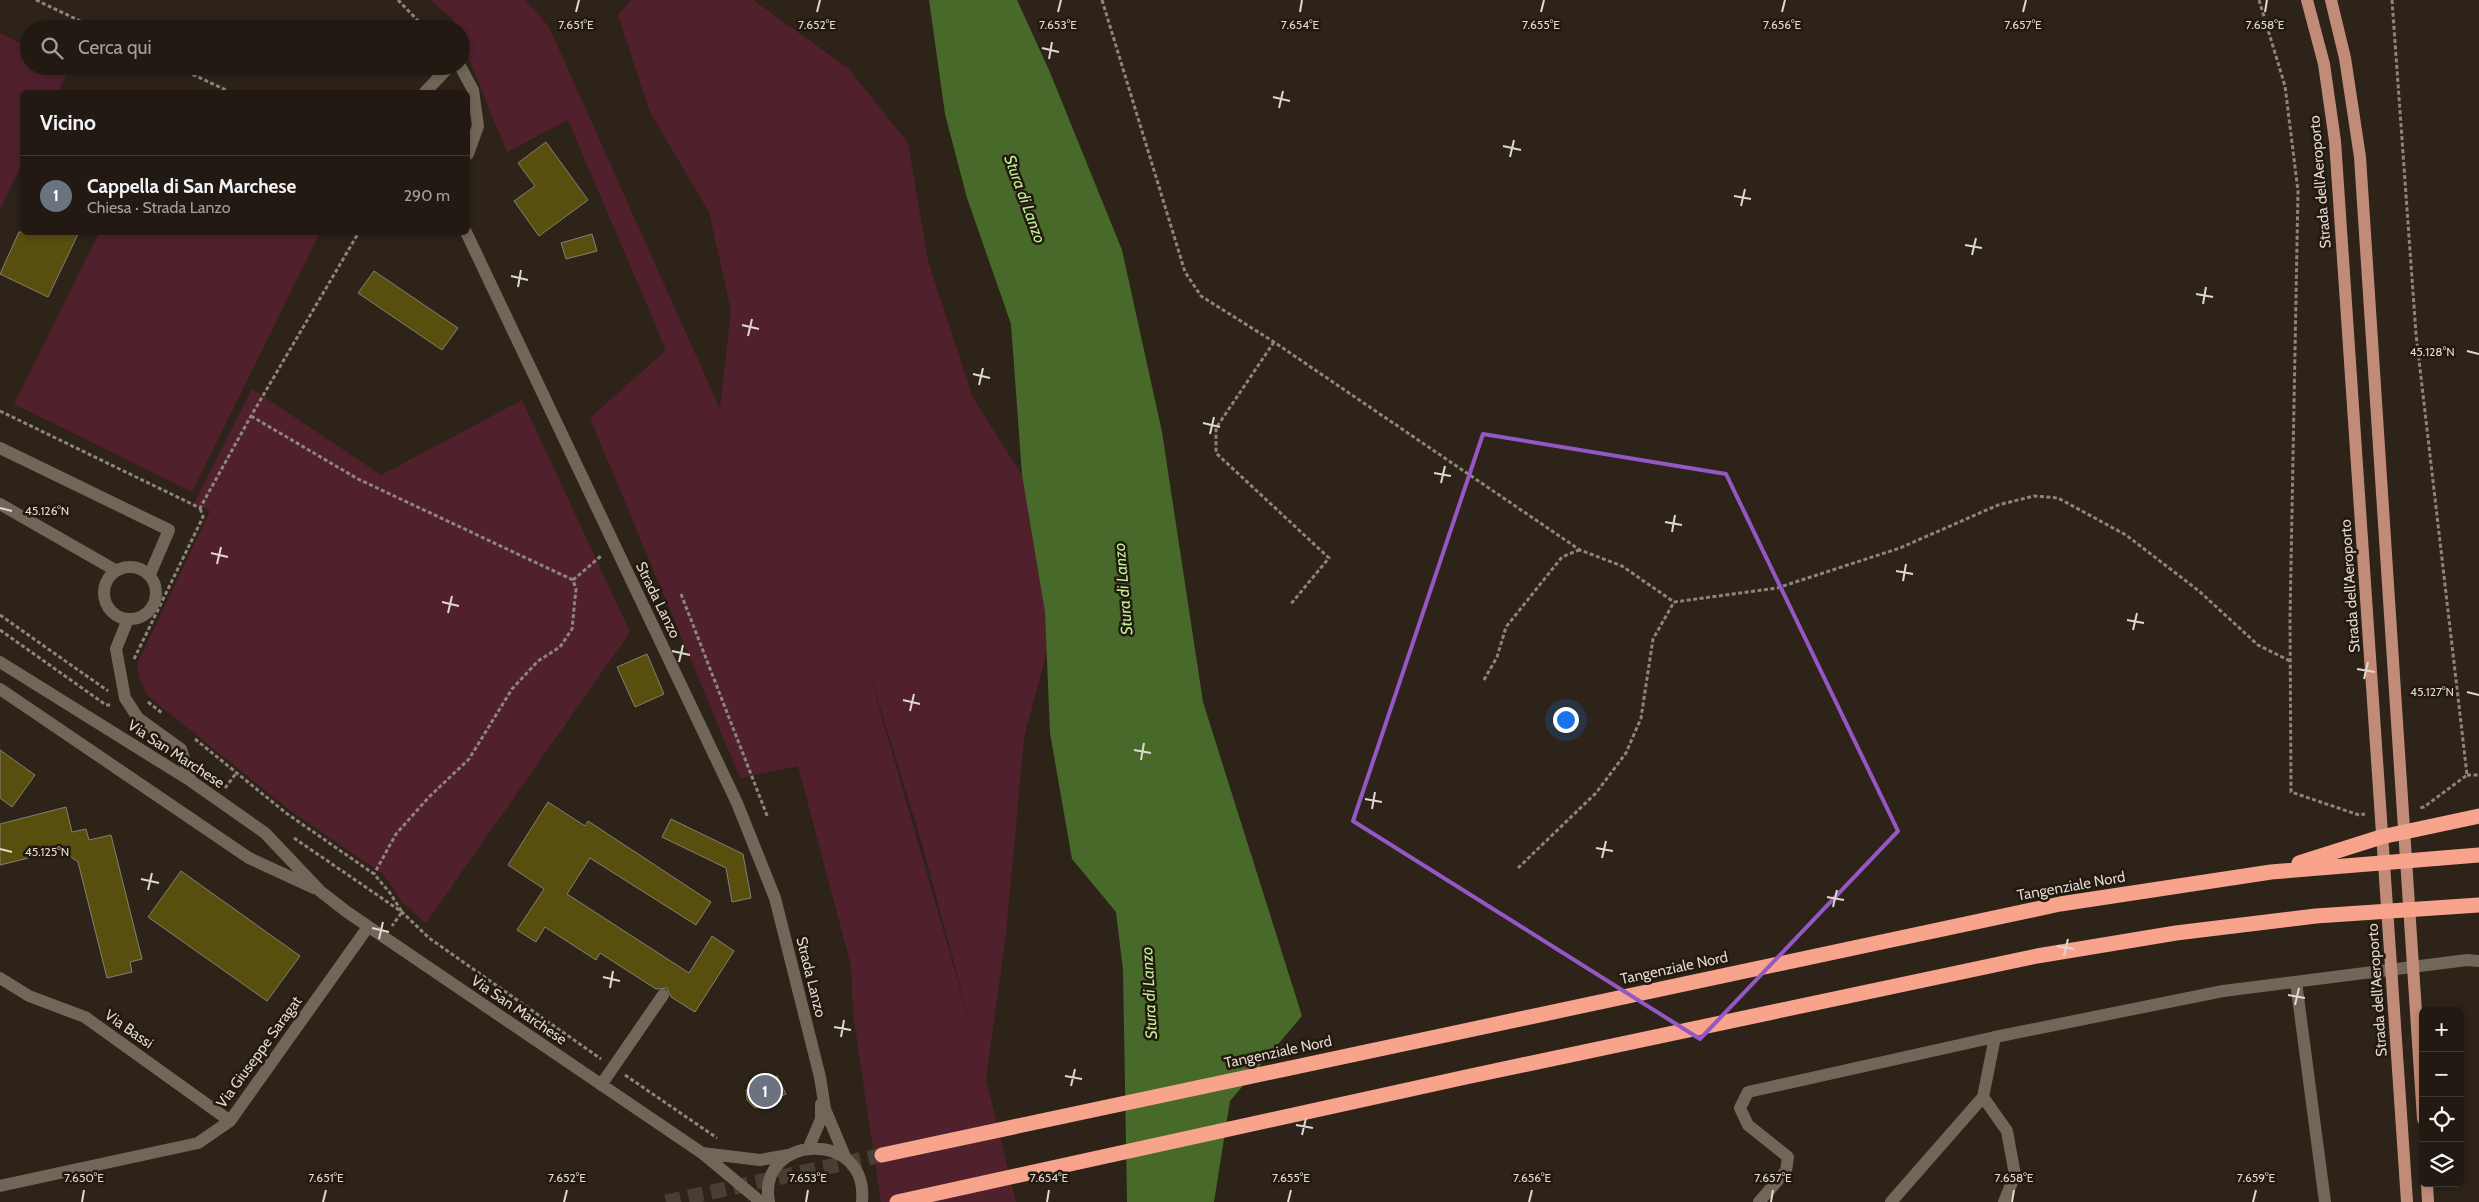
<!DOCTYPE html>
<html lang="it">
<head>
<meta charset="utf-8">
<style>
  body { margin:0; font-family:Cabin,sans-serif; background:#2a231b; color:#f1f3f6 }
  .controls { position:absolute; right:15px; bottom:15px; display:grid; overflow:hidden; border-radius:8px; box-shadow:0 2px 8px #0003 }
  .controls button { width:45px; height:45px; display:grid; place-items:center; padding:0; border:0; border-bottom:1px solid #3f3832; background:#221a12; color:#f1f3f6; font:25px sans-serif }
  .you { position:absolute; left:1565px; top:719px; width:18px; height:18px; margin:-12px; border:4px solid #fff; border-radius:50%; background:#1a73e8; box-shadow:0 0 0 8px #1a73e833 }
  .badge { display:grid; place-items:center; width:32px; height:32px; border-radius:50%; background:#2563eb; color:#fff; font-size:16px; font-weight:700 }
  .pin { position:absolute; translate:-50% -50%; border:2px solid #fff; box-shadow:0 1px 5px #0006 }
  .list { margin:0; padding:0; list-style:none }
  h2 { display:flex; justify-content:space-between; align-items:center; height:65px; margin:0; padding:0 20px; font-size:21px }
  h2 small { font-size:16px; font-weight:400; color:#a2a19f }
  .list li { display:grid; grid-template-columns:32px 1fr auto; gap:15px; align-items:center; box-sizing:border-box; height:80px; padding:0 20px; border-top:1px solid #3f3832 }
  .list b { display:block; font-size:19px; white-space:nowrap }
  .list p { margin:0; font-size:16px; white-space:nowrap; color:#a2a19f }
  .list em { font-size:16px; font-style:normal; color:#a2a19f }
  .icon { flex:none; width:28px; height:28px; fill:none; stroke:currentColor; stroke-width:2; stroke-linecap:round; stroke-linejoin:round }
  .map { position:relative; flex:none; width:2479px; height:1202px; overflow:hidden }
  .search { position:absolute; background:#221a12; box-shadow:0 2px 8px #0003; left:20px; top:20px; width:450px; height:55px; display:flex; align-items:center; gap:12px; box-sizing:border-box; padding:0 18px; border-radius:28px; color:#a2a19f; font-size:19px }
  .panel { position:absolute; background:#221a12; box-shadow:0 2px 8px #0003; left:20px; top:90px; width:450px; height:145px; border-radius:8px }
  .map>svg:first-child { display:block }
  .green { fill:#51202d; fill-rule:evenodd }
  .water { fill:#476a2a }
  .building { fill:#584f0f; stroke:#848171 }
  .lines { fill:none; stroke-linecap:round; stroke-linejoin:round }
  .highway-tunnel { stroke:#483e34; stroke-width:15; stroke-dasharray:15 8; stroke-linecap:butt }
  .path { stroke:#8d857c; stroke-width:3; stroke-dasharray:4 2.5; stroke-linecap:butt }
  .minor { stroke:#726659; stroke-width:12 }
  .major { stroke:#c28b78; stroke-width:12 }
  .highway { stroke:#f8a48c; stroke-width:15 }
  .marked { fill:none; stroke:#9457c4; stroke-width:4; stroke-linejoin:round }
  .ticks { fill:none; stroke:#dfd8d1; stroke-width:2 }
  .labels { text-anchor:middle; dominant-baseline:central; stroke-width:5; stroke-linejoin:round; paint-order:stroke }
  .street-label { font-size:15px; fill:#dfd8d1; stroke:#23190f }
  .water-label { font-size:16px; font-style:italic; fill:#bef397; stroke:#23190f }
  .ticks-label { font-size:12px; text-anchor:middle; fill:#dfd8d1; stroke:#23190f; stroke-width:5; stroke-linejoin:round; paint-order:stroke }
</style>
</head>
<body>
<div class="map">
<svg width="2479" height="1202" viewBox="0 0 2479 1202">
  <rect width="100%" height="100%" fill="#2d2318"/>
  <!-- green -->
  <path class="green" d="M430,0H525L549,27L720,409L731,310L709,212L650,112L618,15L631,0H753L849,69L908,143L928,261L973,398L1022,475L1045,612L1047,651L1024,738L1006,934L986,1079L1016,1202H881L853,1014L851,966L798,766L740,778L590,418L666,350L568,120L507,152L461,40V29H457L452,18ZM866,662L921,840L972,1030Z
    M0,33L29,47V66L70,67L58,92H22V164L0,210Z
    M99,233H320L192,492L14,404Z
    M252,389L381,475L522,400L630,632L426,923L402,902L383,874L291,811L148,696L139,678L137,664L210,511L194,503Z"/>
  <!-- water -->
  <path class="water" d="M929,0H1017L1049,70L1122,250L1162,432L1203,702L1302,1016L1230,1101L1214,1202H1127L1123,970L1116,912L1072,859L1050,733L1045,612L1022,475L1011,324L967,198L945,114Z"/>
  <!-- building -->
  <path class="building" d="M546,142L588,200L539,236L514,201L535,186L518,163Z
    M19,232H79L48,297L0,274Z
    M592,234L597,251L566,259L561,243Z
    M374,271L458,328L442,350L358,293Z
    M647,654L664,694L635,707L617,667Z
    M0,750L35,775L12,807L0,798Z
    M548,802L585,826L588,821L711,902L696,925L590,858L567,894L689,973L712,936L734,951L695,1012L671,997L667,988L656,989L600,953L596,960L545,927L536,942L517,930L544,889L508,865Z
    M66,807L72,832L86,829L89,840L111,835L142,959L130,962L132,972L107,978L78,862L61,850L0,865V824Z
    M671,819L743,854L751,898L732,902L726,868L662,837Z
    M181,871L300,956L267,1001L148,917Z
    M777,1076L786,1094L755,1108L747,1100L746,1090Z"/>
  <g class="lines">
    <!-- highway-tunnel -->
    <path class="highway-tunnel" d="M666,1202L882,1155"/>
    <!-- path -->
    <path class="path" d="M36,0L97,29
      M398,0L426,29
      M1102,0L1185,272L1201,296L1274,342L1580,550L1622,566L1674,602L1777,588L1900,548L1998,505L2034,496L2058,498L2126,535L2199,591L2258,645L2290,661
      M2259,0L2285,86L2298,191L2290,618L2291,792L2359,815L2365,814
      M2392,0L2416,334L2467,775L2424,807L2419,808
      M175,66L230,92
      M1274,342L1216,428V453L1329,558L1290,605
      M0,411L200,508L251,416L359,232
      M251,416L358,479L573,580L576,589L572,629L560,647L538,661L512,689L469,759L428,798L396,834L374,874
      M573,580L601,556
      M681,594L768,818
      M0,615L108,691
      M0,630L106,705H111
      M134,659L203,517L200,508
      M1484,680L1497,657L1506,627L1562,557L1579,550
      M148,702L162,713
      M195,739L286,813L374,874L390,893L402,912L392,926
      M2467,775H2479
      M225,788L237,772
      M294,838L402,912L429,938L601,1059
      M1518,868L1596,793L1626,753L1641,718L1653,639L1674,602
      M625,1075L717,1138"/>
    <!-- minor -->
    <path class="minor" d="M460,66L473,90L478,126L468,154
      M425,92L450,66
      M466,232L737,803L775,898L820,1077L825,1109L846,1159
      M0,448L169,530L150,574
      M0,504L115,570
      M104 593a26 26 0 1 1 52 0a26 26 0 1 1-52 0Z
      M128,619L116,649L125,698L138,718L181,749L191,781
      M0,662L191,781L265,833L320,891L347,912L702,1153L761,1202
      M0,689L249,858L314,888
      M0,978L29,996L85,1017L230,1121
      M2296,982L2325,1202
      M601,1085L663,995
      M1983,1097L2007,1131L2015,1175L2004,1202
      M809,1147L821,1119V1104
      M702,1153L760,1160L788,1155
      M0,1186L198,1143L230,1121L368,927
      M769,1202C756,1135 869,1127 862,1202
      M1759,1202L1786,1171L1788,1157L1748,1125L1740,1108L1748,1092L1995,1037
      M1891,1202L1983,1097L1995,1037L2223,991L2467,960L2479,961"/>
    <!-- major -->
    <path class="major" d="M2307,0L2324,64L2335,141L2407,1202
      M2331,0L2345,58L2360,157L2423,1119
      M2427,1183L2428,1202"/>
    <!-- highway -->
    <path class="highway" d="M2299,863L2381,837L2479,816
      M882,1155L2060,904L2271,872L2479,855
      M897,1202L1466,1077L2037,956L2176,933L2316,916L2479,905"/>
  </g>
  <!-- marked area -->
  <path class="marked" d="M1483,434L1726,474L1898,831L1700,1039L1353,821Z"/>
  <!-- ticks -->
  <path class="ticks" d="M576,12L579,0M817,12L820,0M1058,12L1061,0M1300,12L1302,0M1541,12L1544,0M1782,12L1785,0M2023,12L2026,0M2265,12L2267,0M1042,48L1059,52M1049,59L1052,42M1273,97L1290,101M1279,108L1283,91M1503,146L1521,150M1510,157L1514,140M1734,196L1751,199M1741,206L1745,189M1965,245L1982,248M1972,255L1976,238M511,276L528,280M518,287L521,270M2196,294L2213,297M2203,304L2206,287M742,325L759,329M748,336L752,319M2467,351L2479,354M973,374L990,378M979,385L983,368M1203,423L1220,427M1210,434L1214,417M1434,473L1451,476M1441,483L1445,466M0,508L12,511M1665,522L1682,525M1672,532L1675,515M211,553L228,557M217,564L221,547M1896,571L1913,574M1903,581L1906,564M442,602L459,606M448,613L452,596M2127,620L2144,623M2133,630L2137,613M672,651L690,655M679,662L683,645M2357,669L2375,672M2364,679L2368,662M2467,692L2479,695M903,700L920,704M910,711L914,694M1134,750L1151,753M1141,760L1144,743M1365,799L1382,802M1372,809L1375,792M1596,848L1613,851M0,849L12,852M1602,858L1606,841M141,879L159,883M148,890L152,873M1827,897L1844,900M1833,907L1837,890M372,928L389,932M379,939L383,922M2057,946L2074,949M2064,956L2068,939M603,977L620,981M610,988L613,971M2288,995L2305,998M2295,1005L2299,988M834,1027L851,1030M841,1037L844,1020M1065,1076L1082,1079M1071,1086L1075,1069M1296,1125L1313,1128M1302,1135L1306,1118M82,1202L84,1190M323,1202L326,1190M564,1202L567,1190M806,1202L808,1190M1047,1202L1049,1190M1288,1202L1291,1190M1529,1202L1532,1190M1771,1202L1773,1190M2012,1202L2014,1190M2253,1202L2256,1190"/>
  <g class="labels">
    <!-- street labels -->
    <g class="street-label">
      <text transform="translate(2320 182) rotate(-95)">Strada dell'Aeroporto</text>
      <text transform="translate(2350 586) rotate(-94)">Strada dell'Aeroporto</text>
      <text transform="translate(658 600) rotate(64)">Strada Lanzo</text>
      <text transform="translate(176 754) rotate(33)">Via San Marchese</text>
      <text transform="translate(2071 886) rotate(-10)">Tangenziale Nord</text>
      <text transform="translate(1674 968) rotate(-12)">Tangenziale Nord</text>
      <text transform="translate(811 977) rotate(76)">Strada Lanzo</text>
      <text transform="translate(2377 990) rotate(-94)">Strada dell'Aeroporto</text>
      <text transform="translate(519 1010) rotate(34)">Via San Marchese</text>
      <text transform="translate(129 1029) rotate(35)">Via Bassi</text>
      <text transform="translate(259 1052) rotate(-54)">Via Giuseppe Saragat</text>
      <text transform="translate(1278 1052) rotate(-12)">Tangenziale Nord</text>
    </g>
    <!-- water labels -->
    <g class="water-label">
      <text transform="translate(1025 199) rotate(70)">Stura di Lanzo</text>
      <text transform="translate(1123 589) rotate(-95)">Stura di Lanzo</text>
      <text transform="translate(1149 993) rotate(-93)">Stura di Lanzo</text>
    </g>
  </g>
  <g class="ticks-label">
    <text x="576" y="29">7.651°E</text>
    <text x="817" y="29">7.652°E</text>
    <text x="1058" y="29">7.653°E</text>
    <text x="1300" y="29">7.654°E</text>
    <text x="1541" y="29">7.655°E</text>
    <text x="1782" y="29">7.656°E</text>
    <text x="2023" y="29">7.657°E</text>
    <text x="2265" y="29">7.658°E</text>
    <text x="2432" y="356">45.128°N</text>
    <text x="47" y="515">45.126°N</text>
    <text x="2432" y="696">45.127°N</text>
    <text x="47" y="856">45.125°N</text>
    <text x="84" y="1182">7.650°E</text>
    <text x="326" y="1182">7.651°E</text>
    <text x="567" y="1182">7.652°E</text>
    <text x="808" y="1182">7.653°E</text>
    <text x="1049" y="1182">7.654°E</text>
    <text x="1291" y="1182">7.655°E</text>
    <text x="1532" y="1182">7.656°E</text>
    <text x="1773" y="1182">7.657°E</text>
    <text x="2014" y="1182">7.658°E</text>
    <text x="2256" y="1182">7.659°E</text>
  </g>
</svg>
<div class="controls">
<button>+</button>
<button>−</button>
<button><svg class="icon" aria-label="locate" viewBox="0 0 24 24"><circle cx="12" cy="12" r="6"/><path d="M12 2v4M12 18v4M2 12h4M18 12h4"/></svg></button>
<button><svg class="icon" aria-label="layers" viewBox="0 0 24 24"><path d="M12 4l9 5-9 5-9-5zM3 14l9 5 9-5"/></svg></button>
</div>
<div class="you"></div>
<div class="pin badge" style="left:765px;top:1091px;background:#6b7280">1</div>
<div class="search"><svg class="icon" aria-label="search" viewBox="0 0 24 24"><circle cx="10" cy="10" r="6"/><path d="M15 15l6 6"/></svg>Cerca qui</div>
<section class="panel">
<h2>Vicino<small></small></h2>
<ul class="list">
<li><span class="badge" style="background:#6b7280">1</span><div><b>Cappella di San Marchese</b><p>Chiesa · Strada Lanzo</p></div><em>290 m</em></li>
</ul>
</section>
</div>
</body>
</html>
